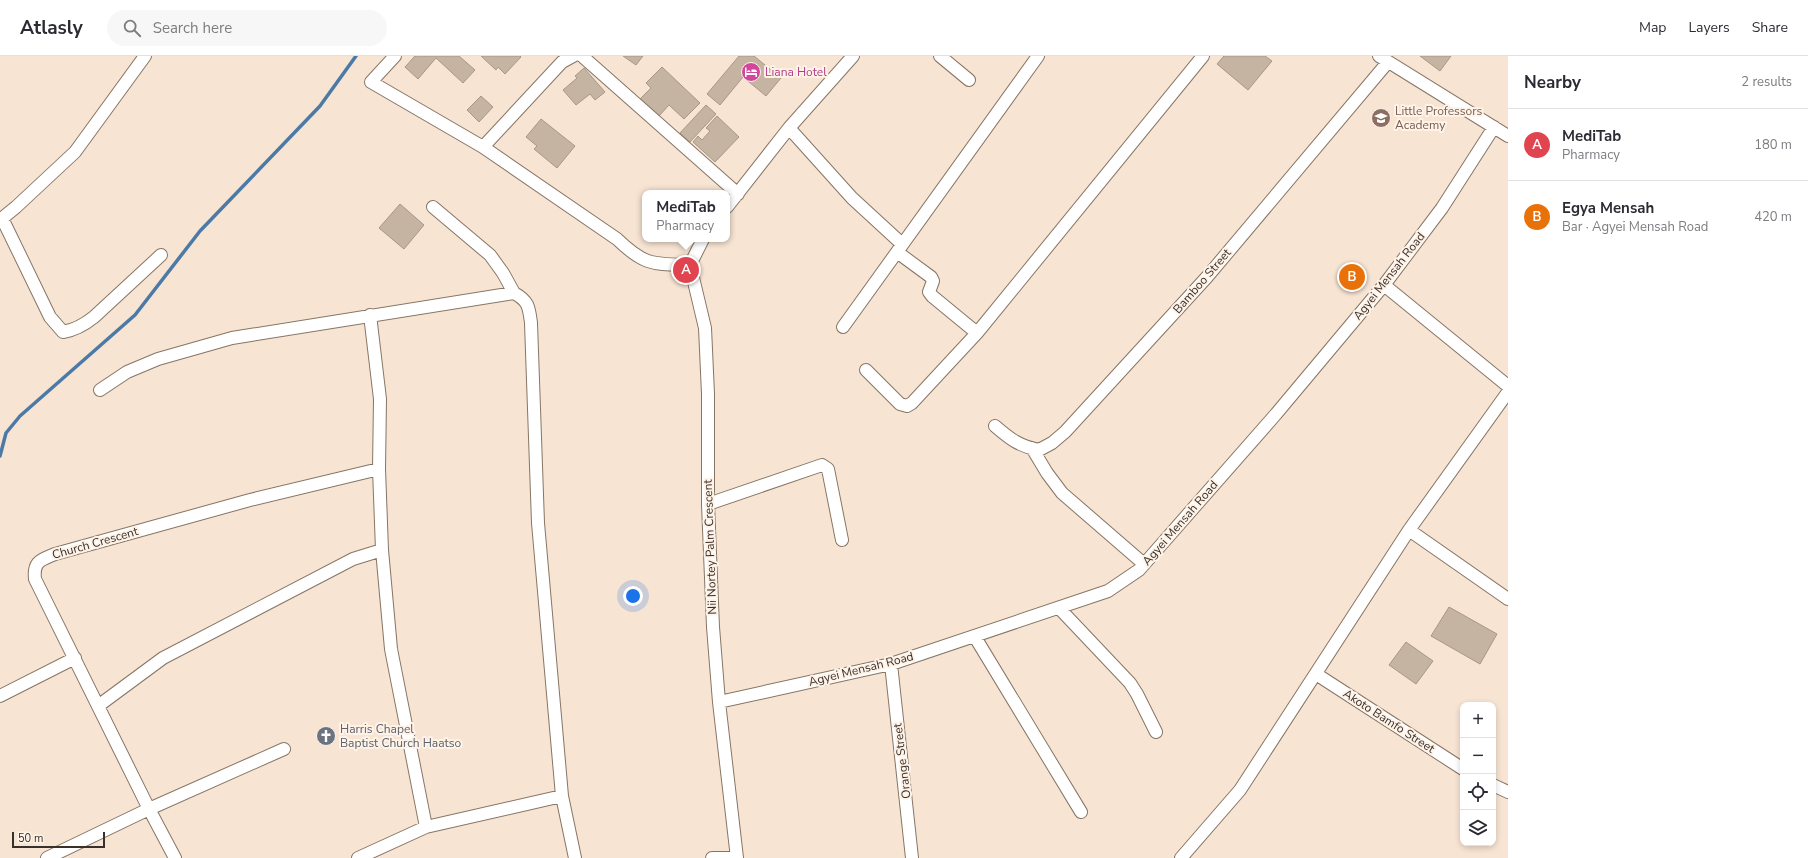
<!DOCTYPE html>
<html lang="en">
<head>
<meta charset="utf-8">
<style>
  body { margin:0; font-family:"Nunito Sans",sans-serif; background:#f7f7f7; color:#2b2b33 }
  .controls { position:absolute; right:12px; bottom:12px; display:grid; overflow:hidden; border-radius:8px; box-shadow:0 2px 6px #0003 }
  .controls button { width:36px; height:36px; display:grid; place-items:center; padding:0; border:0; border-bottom:1px solid #e1e1e2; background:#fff; color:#2b2b33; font:20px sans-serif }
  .scale { position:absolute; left:12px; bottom:10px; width:93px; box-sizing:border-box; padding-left:4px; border:2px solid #38302a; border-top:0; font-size:11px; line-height:14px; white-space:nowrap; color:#38302a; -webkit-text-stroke:3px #fff3e8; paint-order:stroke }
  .you { position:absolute; left:633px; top:540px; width:14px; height:14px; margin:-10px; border:3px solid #fff; border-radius:50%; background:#1a73e8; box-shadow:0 0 0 6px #1a73e833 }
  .badge { display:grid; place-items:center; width:26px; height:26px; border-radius:50%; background:#0b8043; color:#fff; font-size:13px; font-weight:700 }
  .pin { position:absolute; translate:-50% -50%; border:2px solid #fff; box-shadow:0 1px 4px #0006 }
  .popup { position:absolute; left:642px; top:134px; width:88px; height:52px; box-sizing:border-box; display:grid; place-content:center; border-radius:8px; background:#fff; filter:drop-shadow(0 1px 3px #0005); font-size:13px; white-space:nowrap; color:#7c7c81 }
  .popup b { font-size:15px; color:#2b2b33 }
  .popup::after { content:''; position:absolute; left:50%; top:100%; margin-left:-8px; border:8px solid transparent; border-top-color:#fff }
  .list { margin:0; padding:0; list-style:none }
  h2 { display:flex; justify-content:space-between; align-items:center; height:52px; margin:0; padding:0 16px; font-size:17px }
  h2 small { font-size:13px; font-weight:400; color:#7c7c81 }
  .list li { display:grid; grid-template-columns:26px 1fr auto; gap:12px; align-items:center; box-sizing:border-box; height:72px; padding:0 16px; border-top:1px solid #e1e1e2 }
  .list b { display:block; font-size:15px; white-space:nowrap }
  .list p { margin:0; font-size:13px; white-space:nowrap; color:#7c7c81 }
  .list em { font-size:13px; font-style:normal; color:#7c7c81 }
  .icon { flex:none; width:22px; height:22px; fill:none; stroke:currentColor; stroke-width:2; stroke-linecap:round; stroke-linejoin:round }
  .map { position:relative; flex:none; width:1508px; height:802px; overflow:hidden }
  header { display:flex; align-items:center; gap:24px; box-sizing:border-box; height:56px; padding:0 20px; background:#fff; border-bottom:1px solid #e1e1e2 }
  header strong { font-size:19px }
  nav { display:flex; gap:22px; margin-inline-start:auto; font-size:14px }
  .search { width:280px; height:36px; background:#f7f7f7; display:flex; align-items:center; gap:10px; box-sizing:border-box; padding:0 14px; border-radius:22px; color:#7c7c81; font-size:15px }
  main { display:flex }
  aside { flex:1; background:#fff }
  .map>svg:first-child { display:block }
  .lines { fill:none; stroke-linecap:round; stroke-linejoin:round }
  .stream { stroke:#4c7aa7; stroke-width:3.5 }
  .building { fill:#c6b4a3; stroke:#a99786 }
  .minor-casing { stroke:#867565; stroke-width:14 }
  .minor { stroke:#fff; stroke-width:12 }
  .labels { text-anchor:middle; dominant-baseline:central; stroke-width:4; stroke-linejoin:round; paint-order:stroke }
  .hotel-label { font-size:12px; fill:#b23c85; stroke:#fff3e8; text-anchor:start }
  .education-label { font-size:12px; fill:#785e54; stroke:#fff3e8; text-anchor:start }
  .street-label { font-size:12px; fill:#38302a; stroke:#fff3e8 }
  .worship-label { font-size:12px; fill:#5b616d; stroke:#fff3e8; text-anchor:start }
</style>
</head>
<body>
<header>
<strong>Atlasly</strong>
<div class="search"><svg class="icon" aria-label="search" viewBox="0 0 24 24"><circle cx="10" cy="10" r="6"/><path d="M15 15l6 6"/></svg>Search here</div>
<nav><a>Map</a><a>Layers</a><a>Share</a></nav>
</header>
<main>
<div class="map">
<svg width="1508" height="802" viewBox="0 0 1508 802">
  <rect width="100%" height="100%" fill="#f7e4d3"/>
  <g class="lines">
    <!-- stream -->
    <path class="stream" d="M0,400L6,377L20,360L135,259L200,175L320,50L356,0"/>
  </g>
  <!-- building -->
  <path class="building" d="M415,0H459L475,14L463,27L436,2L418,23L405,11Z
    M481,0H520L521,1L505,18L498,11L496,14Z
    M623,0H643L636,9Z
    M739,0H754L781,22L766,40L743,21L720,49L707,38Z
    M1224,0H1265L1272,5L1248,34L1217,8Z
    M1420,0H1451L1440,15Z
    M662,11L700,47L684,63L669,49L659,60L640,43L651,32L646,27Z
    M584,12L605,36L595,44L590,38L576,49L563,34L577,22L575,20Z
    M481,40L493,51L479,66L467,54Z
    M706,49L716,58L690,86L680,77Z
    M717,60L739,81L715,106L693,86L698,80L702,84L710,75L706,72Z
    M541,63L575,90L557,112L534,93L537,90L526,81Z
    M400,148L424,169L404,193L379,172Z
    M1449,551L1497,578L1480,608L1431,580Z
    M1406,586L1433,605L1416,628L1389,609Z"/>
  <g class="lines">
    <defs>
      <path id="minor" d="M395,0L371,26L483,91
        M573,0L562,6L483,91L617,183C645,210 653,208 690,209
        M582,0L738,138
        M940,0L969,24
        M1379,0L1508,80
        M789,72L852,142L902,188
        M433,151L490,199L503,217L514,237
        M727,151L789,72L853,0
        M2,162L50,261L63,276C75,274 84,269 94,261L161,199
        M0,164L16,151L75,96L145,0
        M703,183L690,209L705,272L708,338V448L713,571L719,646L737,802
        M897,196L931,221L933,225L929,236L932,240L977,277
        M1384,229L1508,330
        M370,259L380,343L379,413L382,494L391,593L426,771
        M843,271L1038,0
        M866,314L900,348L907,350L912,347L977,277L1203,0
        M100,334L127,316L158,303L232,282L514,237C529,245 529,252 531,267L538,467L562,740L575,802
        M995,370C1010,383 1019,390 1039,394L1052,387L1065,376L1207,221L1388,6
        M1032,392L1047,417L1062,437L1144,508
        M708,448L822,409L828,413L842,484
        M1409,474L1508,543
        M1059,552L1130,627L1137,638L1156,676
        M975,581L1081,756
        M891,608L912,802
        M1316,618L1463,713
        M0,640L75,602
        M719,646L891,608L1108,535L1139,514L1276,358L1384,229L1442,152L1494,71
        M98,650L163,602L353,503L382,494
        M1493,729L1508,736
        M47,802L149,753L284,693
        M175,802L149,753L35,523C33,505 41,504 55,498L250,444L379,413
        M358,802L426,771L562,740
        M712,802H731
        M1181,802L1240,734L1409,474L1508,336"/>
    </defs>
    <!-- minor casing -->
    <use href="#minor" class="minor-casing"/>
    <!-- minor -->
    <use href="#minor" class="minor"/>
  </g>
  <!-- icons -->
  <defs>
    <symbol id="hotel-disc" viewBox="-11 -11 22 22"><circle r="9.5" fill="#d1479c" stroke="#fff3e8"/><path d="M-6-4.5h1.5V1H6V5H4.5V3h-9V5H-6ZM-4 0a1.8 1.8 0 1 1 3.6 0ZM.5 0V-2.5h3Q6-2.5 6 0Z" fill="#fff"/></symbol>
    <symbol id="school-disc" viewBox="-11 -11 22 22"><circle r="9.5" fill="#8d6e63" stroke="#fff3e8"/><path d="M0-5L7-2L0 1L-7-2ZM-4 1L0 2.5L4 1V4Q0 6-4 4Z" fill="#fff"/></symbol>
    <symbol id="church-disc" viewBox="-11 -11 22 22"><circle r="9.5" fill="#6b7280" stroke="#fff3e8"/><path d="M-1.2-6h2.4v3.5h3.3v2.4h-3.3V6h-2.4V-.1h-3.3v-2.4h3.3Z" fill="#fff"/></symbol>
  </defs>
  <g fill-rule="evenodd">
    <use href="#hotel-disc" x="740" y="5" width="22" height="22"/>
    <use href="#school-disc" x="1370" y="51" width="22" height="22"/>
    <use href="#church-disc" x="315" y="669" width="22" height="22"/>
  </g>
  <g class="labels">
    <!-- hotel labels -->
    <g class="hotel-label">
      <text x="765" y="16">Liana Hotel</text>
    </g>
    <!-- education labels -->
    <g class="education-label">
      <text x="1395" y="55">Little Professors<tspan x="1395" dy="14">Academy</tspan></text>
    </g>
    <!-- street labels -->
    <g class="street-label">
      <text transform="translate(1389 220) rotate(-52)">Agyei Mensah Road</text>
      <text transform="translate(1202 225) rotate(-49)">Bamboo Street</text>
      <text transform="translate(1180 467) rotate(-49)">Agyei Mensah Road</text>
      <text transform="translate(95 487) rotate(-16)">Church Crescent</text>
      <text transform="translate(710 491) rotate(-92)">Nii Nortey Palm Crescent</text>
      <text transform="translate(861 613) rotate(-14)">Agyei Mensah Road</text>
      <text transform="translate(1389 665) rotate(33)">Akoto Bamfo Street</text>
      <text transform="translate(902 705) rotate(-97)">Orange Street</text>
    </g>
    <!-- worship labels -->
    <g class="worship-label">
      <text x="340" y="673">Harris Chapel<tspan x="340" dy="14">Baptist Church Haatso</tspan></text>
    </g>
  </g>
</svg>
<div class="controls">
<button>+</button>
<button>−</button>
<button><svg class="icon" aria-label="locate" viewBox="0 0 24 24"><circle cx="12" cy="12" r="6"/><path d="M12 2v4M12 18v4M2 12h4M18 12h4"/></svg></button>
<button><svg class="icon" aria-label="layers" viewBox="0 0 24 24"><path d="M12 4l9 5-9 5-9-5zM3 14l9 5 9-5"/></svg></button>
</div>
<div class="scale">50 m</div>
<div class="you"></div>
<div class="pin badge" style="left:686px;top:214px;background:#e0444e">A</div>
<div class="popup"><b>MediTab</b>Pharmacy</div>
<div class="pin badge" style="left:1352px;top:221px;background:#e8710a">B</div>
</div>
<aside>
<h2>Nearby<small>2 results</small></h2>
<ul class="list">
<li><span class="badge" style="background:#e0444e">A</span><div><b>MediTab</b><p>Pharmacy</p></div><em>180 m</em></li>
<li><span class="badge" style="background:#e8710a">B</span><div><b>Egya Mensah</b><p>Bar · Agyei Mensah Road</p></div><em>420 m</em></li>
</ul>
</aside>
</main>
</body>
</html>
